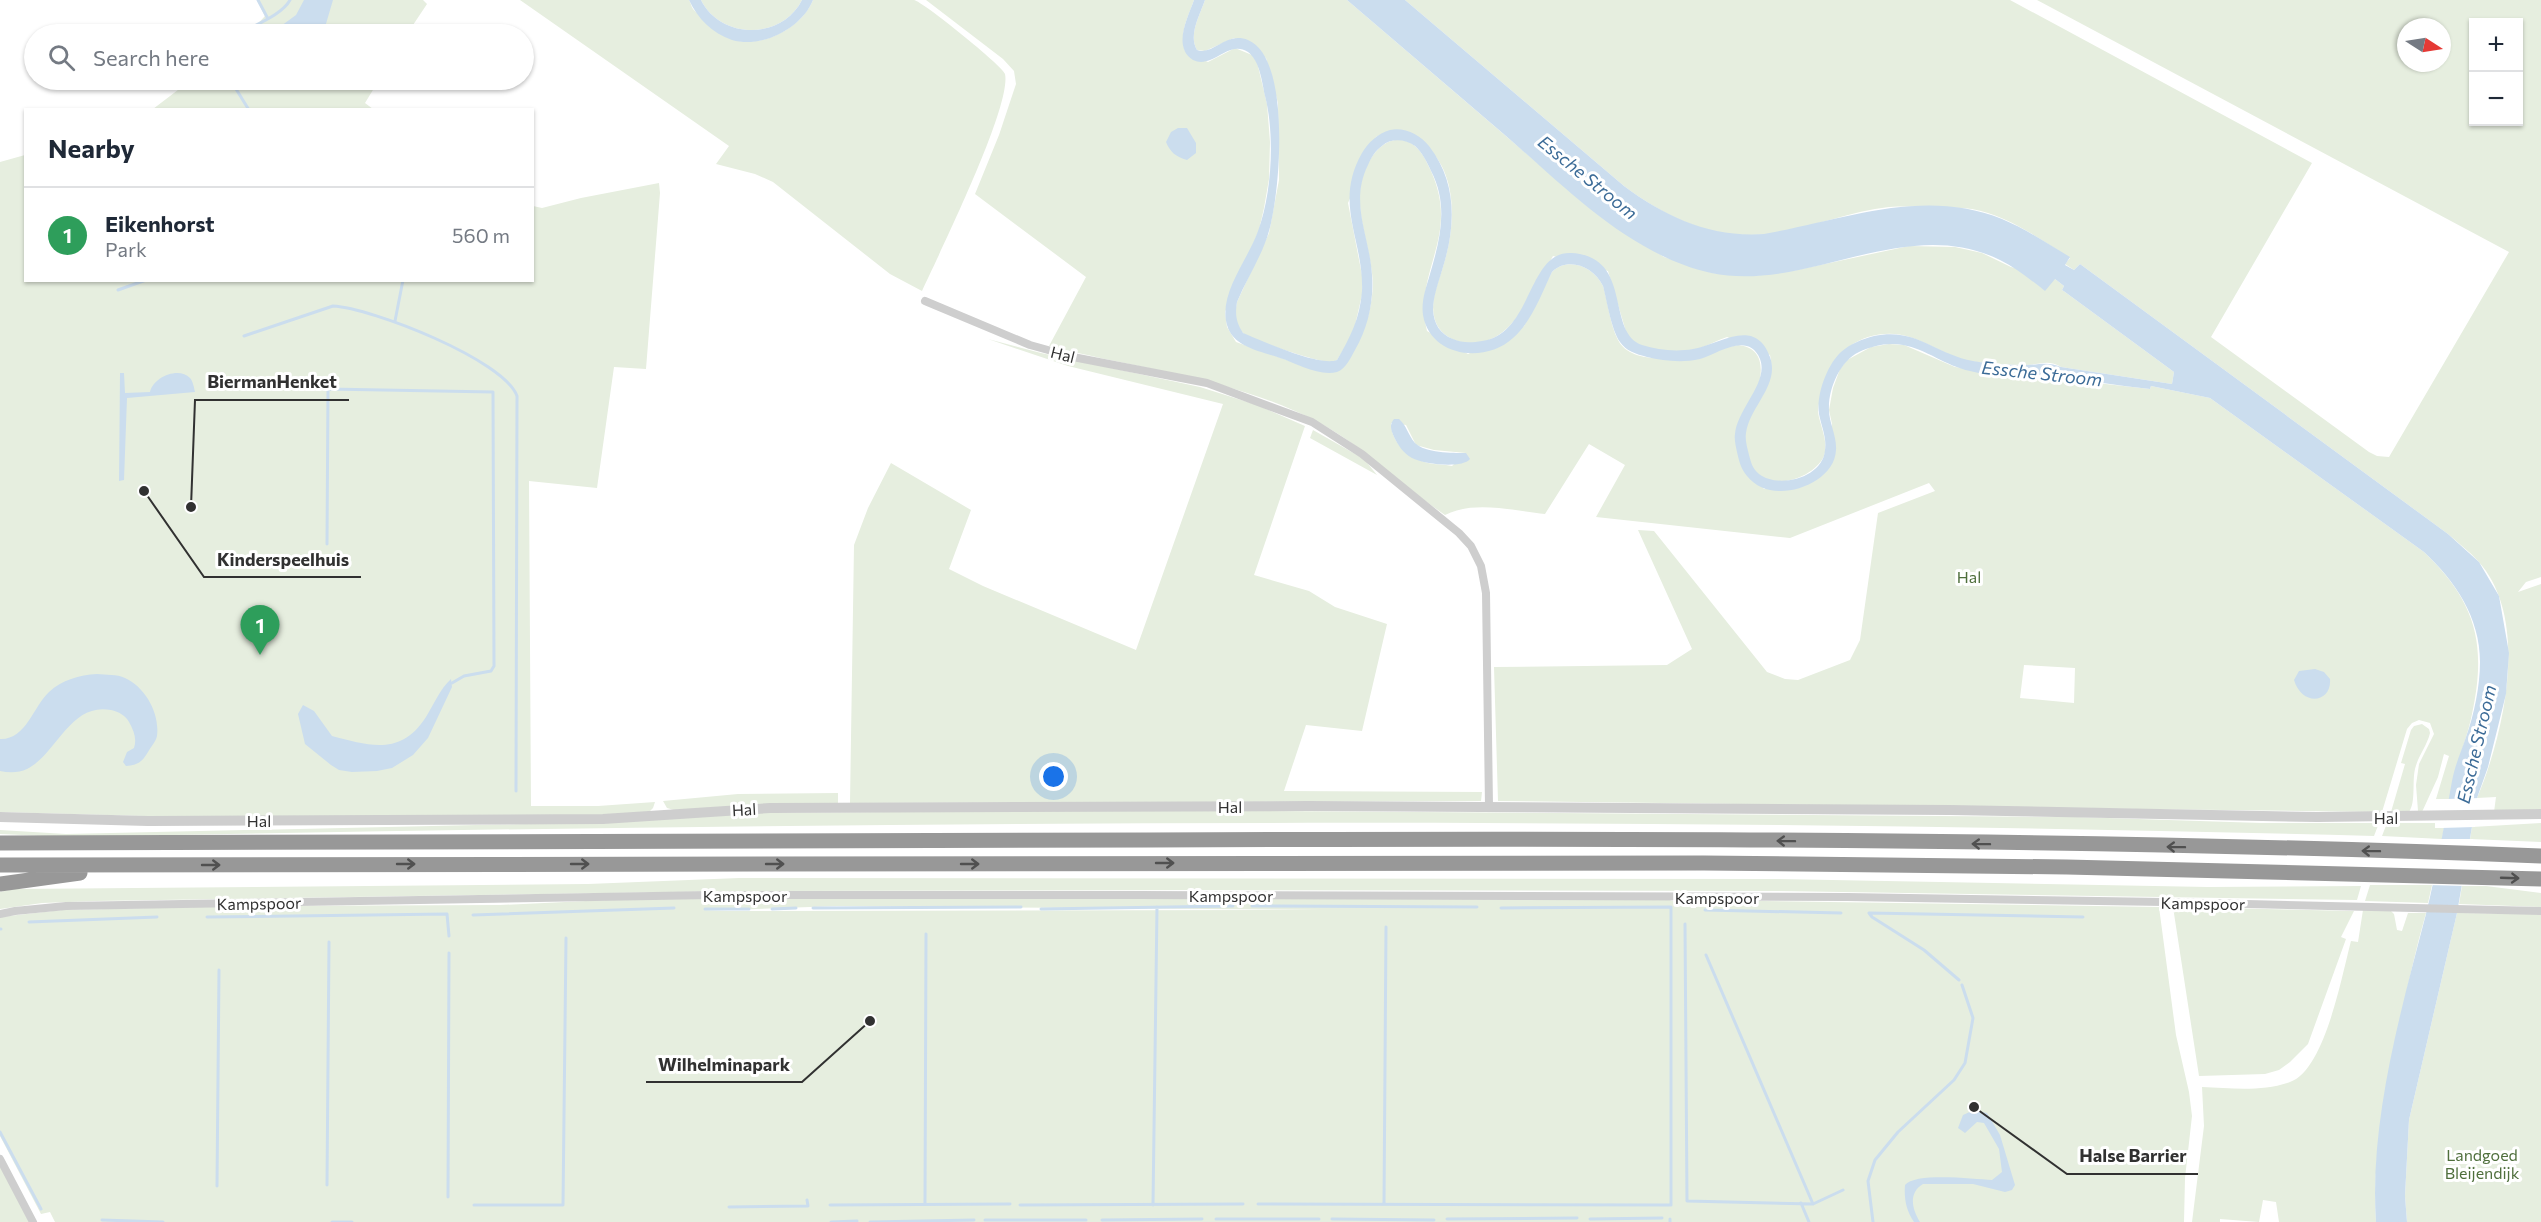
<!DOCTYPE html>
<html lang="en">
<head>
<meta charset="utf-8">
<style>
  body { margin:0; font-family:Commissioner,sans-serif; background:#f6f6f7; color:#1f2937 }
  .controls { position:absolute; right:18px; top:18px; display:grid; overflow:hidden; border-radius:0px; box-shadow:0 2px 4px #0004 }
  .controls button { width:54px; height:54px; display:grid; place-items:center; padding:0; border:0; border-bottom:2px solid #e0e1e3; background:#fff; color:#1f2937; font:30px sans-serif }
  .compass { position:absolute; left:2397px; top:18px; width:54px; height:54px; border-radius:50%; background:#fff; box-shadow:0 2px 4px #0004; rotate:102deg }
  .you { position:absolute; left:1054px; top:777px; width:21px; height:21px; margin:-15px; border:4px solid #fff; border-radius:50%; background:#1a73e8; box-shadow:0 0 0 9px #1a73e833 }
  .badge { display:grid; place-items:center; width:39px; height:39px; border-radius:50%; background:#7c3aed; color:#fff; font-size:20px; font-weight:700 }
  .pin { position:absolute; translate:-50% -50px; filter:drop-shadow(0 2px 3px #0008) }
  .pin::after { content:''; position:absolute; top:32px; width:21px; height:18px; background:inherit; clip-path:polygon(0 0,100% 0,50% 100%) }
  .list { margin:0; padding:0; list-style:none }
  h2 { display:flex; justify-content:space-between; align-items:center; height:78px; margin:0; padding:0 24px; font-size:26px }
  h2 small { font-size:20px; font-weight:400; color:#747a83 }
  .list li { display:grid; grid-template-columns:39px 1fr auto; gap:18px; align-items:center; box-sizing:border-box; height:96px; padding:0 24px; border-top:2px solid #e0e1e3 }
  .list b { display:block; font-size:22px; white-space:nowrap }
  .list p { margin:0; font-size:20px; white-space:nowrap; color:#747a83 }
  .list em { font-size:20px; font-style:normal; color:#747a83 }
  .icon { flex:none; width:33px; height:33px; fill:none; stroke:currentColor; stroke-width:2; stroke-linecap:round; stroke-linejoin:round }
  .map { position:relative; flex:none; width:2541px; height:1222px; overflow:hidden }
  .search { position:absolute; background:#fff; box-shadow:0 2px 4px #0004; left:24px; top:24px; width:510px; height:66px; display:flex; align-items:center; gap:15px; box-sizing:border-box; padding:0 21px; border-radius:33px; color:#747a83; font-size:22px }
  .panel { position:absolute; background:#fff; box-shadow:0 2px 4px #0004; left:24px; top:108px; width:510px; height:174px; border-radius:0px }
  .map>svg:first-child { display:block }
  .green { fill:#e6eedf; fill-rule:evenodd }
  .water { fill:#cbddee }
  .pier { fill:#fff }
  .lines { fill:none; stroke-linecap:round; stroke-linejoin:round }
  .stream { stroke:#cbddee; stroke-width:3 }
  .minor { stroke:#cecece; stroke-width:8 }
  .tertiary { stroke:#cecece; stroke-width:10 }
  .motorway { stroke:#989898; stroke-width:15 }
  .oneway { stroke:#505050 }
  .labels { text-anchor:middle; dominant-baseline:central; stroke-width:6; stroke-linejoin:round; paint-order:stroke }
  .street-label { font-size:16px; fill:#313131; stroke:#fff }
  .park-label { font-size:16px; fill:#4f6f3c; stroke:#fff }
  .water-label { font-size:18px; font-style:italic; fill:#3b6b97; stroke:#fff }
  .leader { fill:none; stroke:#313131; stroke-width:2 }
  .callout-dot { fill:#313131; stroke:#fff; stroke-width:2 }
  .callout-label { font-size:18px; text-anchor:middle; font-weight:bold; fill:#313131; stroke:#fff; stroke-width:6; stroke-linejoin:round; paint-order:stroke }
</style>
</head>
<body>
<div class="map">
<svg width="2541" height="1222" viewBox="0 0 2541 1222">
  <rect width="100%" height="100%" fill="#fff"/>
  <!-- green -->
  <path class="green" d="M257,0H423L427,4L407,34H248L265,16Z
    M520,0H689C691,3 691,6 693,9C698,15 728,38 734,40C764,48 802,27 813,0C846,0 881,0 914,0C922,1 1003,66 1005,74C1012,106 939,254 922,291L890,274L773,182L755,174L716,164L729,146Z
    M701,0H802C782,40 721,40 701,0Z
    M926,0H1194C1188,17 1179,33 1185,51L1208,62L1235,48L1252,55L1257,62L1267,104L1270,142L1269,179L1264,208L1259,230L1225,312L1227,327L1236,342L1304,366L1335,372C1343,358 1366,328 1369,313C1372,300 1374,286 1372,273C1367,232 1346,191 1374,154C1382,144 1393,137 1406,141C1416,144 1423,154 1427,163C1465,235 1412,268 1427,331L1468,354L1524,326L1552,272C1568,256 1594,267 1603,286C1608,302 1610,325 1618,340C1636,374 1709,351 1738,345C1758,347 1763,361 1760,379L1737,450L1764,489L1823,475L1832,424L1829,410L1833,388L1840,369L1847,360L1871,347L1889,344L1904,345L1955,367L2150,389L2151,386L2210,398L2424,552C2476,602 2487,644 2472,714C2466,744 2453,769 2450,799H2436L2449,756L2444,754L2438,777L2422,812L2418,811L2416,785L2419,764L2434,734L2430,723L2419,720L2412,723L2407,729L2382,812L1498,801L1494,667L1667,665L1692,649L1638,530L1654,531L1767,672L1785,679L1798,680L1850,660L1860,640L1878,513L1935,491L1929,483L1790,538L1596,517L1625,465L1589,444L1545,514C1515,511 1474,500 1445,515C1401,485 1364,446 1316,421C1233,378 1138,369 1049,346L1086,277L975,194L999,135L1016,84L1014,71L1003,59ZM1391,423L1406,425L1416,445L1434,450L1466,453L1452,466C1444,464 1435,465 1428,463C1409,458 1391,443 1391,423ZM2024,665L2075,668L2074,703L2020,698Z
    M1205,0H1347L1590,208L1664,257L1712,273L1753,276L1792,271L1909,246L1955,247L1982,253L2011,267L2055,279L2064,286L2062,290L2065,292L2174,372L2172,384L2061,367C2049,359 2038,365 2026,365C2009,365 1992,364 1976,362C1936,357 1913,323 1868,337C1841,346 1827,368 1821,394C1820,399 1818,406 1818,412C1820,426 1829,442 1824,456C1813,481 1760,495 1750,462C1748,454 1745,443 1745,435C1748,403 1778,391 1770,355L1727,337C1718,340 1709,345 1700,348C1679,354 1641,353 1627,335L1608,271L1553,256C1533,291 1509,356 1457,341C1445,337 1436,328 1434,316C1430,298 1440,279 1444,263C1456,224 1458,172 1424,144C1405,128 1399,126 1376,137L1348,203L1362,275V295L1353,334L1337,360C1333,362 1332,362 1328,362C1316,361 1250,340 1243,333C1234,325 1235,312 1237,302L1269,233L1279,180L1278,103L1266,58L1234,38L1205,51L1197,50C1188,35 1200,15 1205,0Z
    M1405,0H2010L2312,163L2211,337L2369,452L2377,456L2389,457L2509,252L2037,0H2541V577L2526,582L2518,592L2541,584V809L2494,812L2496,797L2477,798C2504,734 2531,619 2478,561C2469,551 2458,543 2448,534L2080,264L2074,270L2065,264L2070,258C2040,239 2007,215 1972,209C1954,207 1908,206 1889,207C1842,212 1797,235 1750,235C1703,236 1660,213 1624,186ZM2474,22H2518V122H2474ZM2406,27H2442V63H2406Z
    M191,80H379L365,103L373,109H153Z
    M25,155L26,280H532L533,206L542,208L581,198L659,183L660,193L646,369L614,367L597,488L529,481L531,806H598L655,802L653,808L649,812L589,816H144L0,812V162Z
    M988,339L1041,353L1200,387L1257,405L1305,426L1254,575L1309,591L1335,607L1387,624L1362,731L1306,725L1284,791L1482,792L1481,801L850,803L854,545L868,508L891,463L971,510L949,569L983,586L1136,650L1223,404L1068,366Z
    M1313,430L1364,459L1377,475L1310,438Z
    M2422,724L2429,729L2430,733C2427,746 2418,756 2415,769C2412,782 2416,802 2409,812H2391L2405,764L2401,763L2411,730L2414,726Z
    M838,793V803L754,805L674,810L667,808L663,801L738,794Z
    M1147,810L2076,817L2261,823H2379L2374,836C1605,815 835,822 66,837L0,834V830L66,834L526,824L758,813Z
    M2387,823H2435V828H2444L2442,839L2382,836Z
    M2541,823V842L2470,839L2472,827Z
    M739,878L1778,879L2208,887L2361,886L2357,900L1777,891L1184,890L742,891L95,901L42,903L0,909V892L14,889L588,884Z
    M2370,885H2432L2428,903L2365,901Z
    M2462,886H2486L2541,893V907L2459,904Z
    M628,899H1666L1690,906L1691,908H1696L1695,900L2159,907L2176,1035L2189,1092L2192,1116L2185,1178L2184,1222H55L50,1212L41,1214L0,1136V917L62,910L244,906L500,905ZM838,906L1324,910L701,911Z
    M2173,907L2354,911L2341,937L2346,939L2308,1044L2290,1062L2279,1070L2265,1074L2199,1076Z
    M2363,910L2391,911L2394,914L2397,930L2402,931L2408,913H2426C2415,951 2407,990 2398,1030C2385,1092 2372,1157 2376,1222H2279L2276,1202L2263,1200L2259,1222L2220,1219V1222H2192L2204,1126L2202,1087C2231,1088 2262,1092 2290,1082C2325,1070 2342,975 2351,941L2358,942Z
    M2457,913L2541,914V1222H2407L2405,1196L2409,1120Z
    M0,1166L29,1222H0Z"/>
  <!-- water -->
  <path class="water" d="M304,0H333L323,34H270L296,15Z
    M689,0H701C721,40 782,40 802,0H813C802,28 762,49 732,40C712,33 698,19 689,0Z
    M1194,0H1205C1200,15 1188,35 1197,50C1213,56 1226,31 1248,40C1292,58 1280,194 1269,231C1262,256 1247,278 1237,302C1235,315 1236,322 1243,333C1262,341 1320,367 1337,360C1350,338 1360,318 1362,291C1364,240 1333,204 1362,153C1368,143 1378,133 1390,130C1405,127 1420,135 1429,146C1457,182 1456,225 1443,267C1439,281 1433,296 1433,310C1434,324 1440,334 1453,339C1462,343 1471,343 1482,341C1533,334 1527,251 1571,253C1634,256 1605,332 1642,345C1658,350 1676,352 1693,349C1719,345 1755,316 1770,357C1780,385 1750,406 1746,433C1745,440 1747,447 1749,455C1751,462 1752,468 1759,474C1778,489 1823,478 1825,450C1827,438 1821,425 1819,414C1816,395 1827,365 1841,352C1850,344 1862,339 1874,336C1916,327 1935,354 1973,361C1989,364 2008,365 2025,365C2039,365 2048,361 2061,367L2172,384L2174,372L2065,292L2062,290L2064,286L2055,279L2045,291C2031,280 2016,268 2000,260C1905,213 1808,293 1711,273C1630,255 1566,188 1506,136C1453,91 1400,45 1347,0H1405L1624,186C1665,217 1712,238 1764,234C1843,220 1923,187 2002,219C2026,229 2048,244 2070,257L2065,265L2074,270L2080,264L2448,534L2479,562L2499,596L2509,653L2506,694L2488,767L2477,798L2457,913L2409,1120L2405,1196L2407,1222H2376C2369,1122 2401,1010 2426,914C2437,870 2444,825 2452,781C2455,765 2461,752 2466,737C2474,715 2480,686 2480,662C2480,617 2455,581 2424,552L2210,398L2151,386L2150,389C2118,386 2087,380 2056,377C2028,375 1997,378 1970,371C1946,366 1926,349 1903,345C1888,342 1872,346 1859,352C1840,361 1828,389 1829,410C1829,423 1837,436 1836,450C1835,476 1802,492 1779,491C1767,491 1755,486 1747,476C1741,469 1739,461 1737,452C1736,447 1734,439 1735,434C1737,409 1769,382 1760,359C1748,331 1718,354 1700,359C1682,363 1664,361 1647,357C1636,354 1626,351 1620,342C1611,329 1607,301 1603,286C1594,267 1568,256 1552,272C1541,295 1532,321 1513,338C1485,364 1430,357 1423,315C1421,301 1426,288 1430,274C1440,240 1449,205 1431,171C1427,162 1422,152 1415,146C1405,139 1391,138 1382,146C1375,151 1371,158 1368,165C1349,203 1370,237 1372,275C1374,301 1368,328 1355,350C1351,357 1346,369 1337,372C1320,377 1296,363 1280,358C1260,351 1233,347 1227,325C1218,294 1248,260 1258,231C1272,194 1275,134 1265,96C1262,82 1260,61 1248,52C1234,43 1223,55 1210,60C1205,62 1199,63 1193,60C1172,47 1188,17 1194,0Z
    M1178,128H1187L1196,143V153L1187,160C1176,157 1170,152 1166,142L1171,132Z
    M120,373H124L125,393L150,392C153,377 179,366 190,378C193,381 194,388 195,392L127,398L124,480L119,481Z
    M1394,419H1399C1407,426 1408,435 1415,443C1425,453 1452,453 1466,453L1470,459C1462,469 1423,464 1412,458C1403,453 1398,445 1394,437C1391,430 1389,425 1394,419Z
    M2315,669L2324,672L2330,679C2332,703 2302,707 2294,680L2299,671Z
    M97,674C106,675 117,674 125,678C145,687 160,713 157,736C156,741 151,747 148,752C142,762 138,765 126,766L123,762L127,752L134,748C137,739 134,731 129,722C125,715 119,712 111,710C70,702 57,754 27,769C19,773 9,773 0,771V739C26,740 33,707 49,692C62,680 79,675 97,674Z
    M451,679L452,687L428,738L413,755L392,768L377,771L352,772L339,770L331,765L305,744L298,714L303,705L314,711L332,736C370,746 401,756 426,717C434,704 440,689 451,679Z
    M1974,1110L1987,1113L2000,1135L2015,1185L2012,1190L2005,1192L1973,1184H1923C1908,1193 1912,1209 1920,1222H1914C1906,1210 1904,1199 1905,1185C1915,1172 1974,1179 1992,1180L2002,1172L1999,1149L1984,1123L1977,1122L1965,1133L1958,1128L1963,1115Z"/>
  <!-- pier -->
  <path class="pier" d="M2480,798L2475,827L2441,828L2447,799Z
    M2439,839H2473L2465,886L2429,885Z"/>
  <g class="lines">
    <!-- stream -->
    <path class="stream" d="M258,0L267,17
      M239,34C254,25 282,15 290,0
      M236,89L249,110
      M118,290L146,280
      M395,321L403,280
      M244,336L333,306C372,308 504,360 517,396L516,791
      M327,544L328,389L493,392L494,666L491,671L464,676L452,683
      M1252,906L1477,907
      M813,908L1021,907
      M705,909H749
      M772,909L796,908
      M1041,909L1233,906
      M1705,910L1841,913
      M473,915L674,908
      M207,917L447,914L449,936
      M29,922L157,917
      M1685,924L1687,1201L1813,1204L1843,1190
      M0,929H1
      M1706,955L1813,1204
      M1959,980L1924,950L1872,917L1869,913L2083,917
      M0,1132L41,1209
      M327,1185L329,942
      M217,1186L219,970
      M448,1197L449,953
      M1801,1203L1809,1222
      M925,1204L926,934
      M1258,1204L1671,1205V907L1501,908
      M1384,1204L1386,927
      M474,1205H563L566,938
      M830,1205L1010,1204
      M1020,1205L1243,1204
      M1153,1205L1157,907
      M729,1207L808,1206L807,1200
      M1216,1219H1319
      M1332,1219L1434,1220
      M1447,1219L1577,1218
      M1590,1219L1662,1218
      M102,1220L163,1222
      M985,1220H1086
      M1102,1220L1202,1219
      M332,1222H352
      M831,1222L857,1221
      M870,1222L974,1220
      M1670,1222V1219
      M1873,1222L1868,1181L1875,1160L1898,1132L1954,1080L1965,1063L1973,1018L1962,985"/>
    <!-- minor -->
    <path class="minor" d="M925,301L1030,345L1073,357L1207,383L1312,422L1362,454L1459,533L1471,546L1481,566L1486,593L1489,806
      M0,914L15,911L66,906L711,895H1138L1847,897L2164,902L2541,911
      M0,1159L33,1222"/>
    <!-- tertiary -->
    <path class="tertiary" d="M0,817L148,821L603,819L770,808L1308,806L1950,810L2317,817L2541,814"/>
    <!-- motorway -->
    <path class="motorway" d="M0,843C383,842 766,841 1149,840C1613,838 2078,838 2541,856
      M0,865L1704,863L2067,867L2541,879
      M0,884L80,873"/>
  </g>
  <!-- one-way arrows -->
  <defs><path id="oneway-shaft" d="M-6 0H5M1.5-3L5.5 0L1.5 3" fill="none" stroke-width="1.6" stroke-linecap="round" stroke-linejoin="round" transform="scale(1.5)"/></defs>
  <g class="oneway">
    <use href="#oneway-shaft" transform="translate(1786 841) rotate(-179)"/>
    <use href="#oneway-shaft" transform="translate(1981 844) rotate(-179)"/>
    <use href="#oneway-shaft" transform="translate(2176 847) rotate(-179)"/>
    <use href="#oneway-shaft" transform="translate(2371 851) rotate(-179)"/>
    <use href="#oneway-shaft" transform="translate(1165 863)"/>
    <use href="#oneway-shaft" transform="translate(406 864)"/>
    <use href="#oneway-shaft" transform="translate(580 864)"/>
    <use href="#oneway-shaft" transform="translate(775 864)"/>
    <use href="#oneway-shaft" transform="translate(970 864)"/>
    <use href="#oneway-shaft" transform="translate(211 865)"/>
    <use href="#oneway-shaft" transform="translate(2510 878) rotate(2)"/>
  </g>
  <g class="labels">
    <!-- street labels -->
    <g class="street-label">
      <text transform="translate(1063 354) rotate(14)">Hal</text>
      <text x="1230" y="806">Hal</text>
      <text transform="translate(744 809) rotate(-3)">Hal</text>
      <text x="2386" y="817">Hal</text>
      <text x="259" y="820">Hal</text>
      <text x="745" y="895">Kampspoor</text>
      <text x="1231" y="895">Kampspoor</text>
      <text x="1717" y="897">Kampspoor</text>
      <text transform="translate(259 903) rotate(-1)">Kampspoor</text>
      <text transform="translate(2203 903) rotate(1)">Kampspoor</text>
    </g>
    <!-- park labels -->
    <g class="park-label">
      <text x="1969" y="576">Hal</text>
      <text x="2482" y="1154">Landgoed<tspan x="2482" dy="18">Bleijendijk</tspan></text>
    </g>
    <!-- water labels -->
    <g class="water-label">
      <text transform="translate(1588 177) rotate(39)">Essche Stroom</text>
      <text transform="translate(2042 373) rotate(6)">Essche Stroom</text>
      <text transform="translate(2476 744) rotate(-77)">Essche Stroom</text>
    </g>
  </g>
  <!-- callouts -->
  <path class="leader" d="M191 507L195 400H349M144 491L204 577H361M870 1021L802 1082H646M1974 1107L2067 1174H2198"/>
  <g class="callout-dot">
    <circle cx="191" cy="507" r="6"/>
    <circle cx="144" cy="491" r="6"/>
    <circle cx="870" cy="1021" r="6"/>
    <circle cx="1974" cy="1107" r="6"/>
  </g>
  <g class="callout-label">
    <text x="272" y="388">BiermanHenket</text>
    <text x="283" y="566">Kinderspeelhuis</text>
    <text x="724" y="1071">Wilhelminapark</text>
    <text x="2133" y="1162">Halse Barrier</text>
  </g>
</svg>
<div class="controls">
<button>+</button>
<button>−</button>
</div>
<svg class="compass" viewBox="-18 -18 36 36"><path d="M0-13l5 13h-10z" fill="#e53935"/><path d="M0 13l5-13h-10z" fill="#747a83"/></svg>
<div class="you"></div>
<div class="pin badge" style="left:260px;top:655px;background:#2e9e5b">1</div>
<div class="search"><svg class="icon" aria-label="search" viewBox="0 0 24 24"><circle cx="10" cy="10" r="6"/><path d="M15 15l6 6"/></svg>Search here</div>
<section class="panel">
<h2>Nearby<small></small></h2>
<ul class="list">
<li><span class="badge" style="background:#2e9e5b">1</span><div><b>Eikenhorst</b><p>Park</p></div><em>560 m</em></li>
</ul>
</section>
</div>
</body>
</html>
